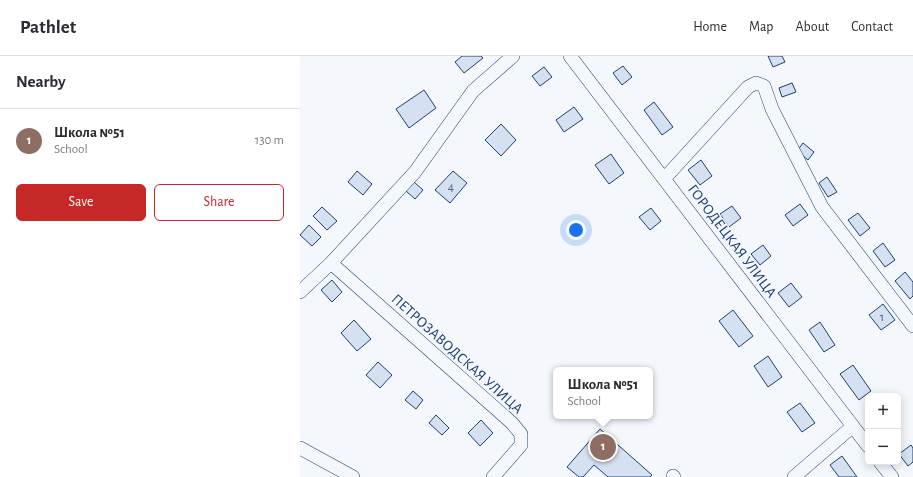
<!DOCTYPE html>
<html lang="en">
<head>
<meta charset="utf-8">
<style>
  body { margin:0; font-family:"Alegreya Sans",sans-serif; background:#f7f7f7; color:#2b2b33 }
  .controls { position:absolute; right:12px; bottom:12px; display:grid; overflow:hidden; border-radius:6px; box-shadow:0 2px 10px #0003 }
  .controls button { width:36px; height:36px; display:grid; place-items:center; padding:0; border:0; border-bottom:1px solid #e1e1e2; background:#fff; color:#2b2b33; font:20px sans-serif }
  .you { position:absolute; left:276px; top:174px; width:14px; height:14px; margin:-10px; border:3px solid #fff; border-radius:50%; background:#1a73e8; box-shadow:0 0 0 6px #1a73e833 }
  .badge { display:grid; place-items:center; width:26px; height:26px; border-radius:50%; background:#c62828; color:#fff; font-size:13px; font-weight:700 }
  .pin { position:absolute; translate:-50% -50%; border:2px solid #fff; box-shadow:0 1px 4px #0006 }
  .popup { position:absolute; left:253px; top:311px; width:100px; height:52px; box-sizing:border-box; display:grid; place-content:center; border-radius:6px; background:#fff; filter:drop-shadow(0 1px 3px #0005); font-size:13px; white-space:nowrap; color:#7c7c81 }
  .popup b { font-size:15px; color:#2b2b33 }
  .popup::after { content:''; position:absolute; left:50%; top:100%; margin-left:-8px; border:8px solid transparent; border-top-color:#fff }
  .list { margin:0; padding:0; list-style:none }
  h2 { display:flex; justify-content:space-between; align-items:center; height:52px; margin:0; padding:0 16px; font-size:17px }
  h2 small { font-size:13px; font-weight:400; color:#7c7c81 }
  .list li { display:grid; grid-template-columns:26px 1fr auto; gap:12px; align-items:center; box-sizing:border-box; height:64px; padding:0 16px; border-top:1px solid #e1e1e2 }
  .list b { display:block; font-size:15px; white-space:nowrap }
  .list p { margin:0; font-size:13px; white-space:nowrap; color:#7c7c81 }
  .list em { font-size:13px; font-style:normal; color:#7c7c81 }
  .actions { display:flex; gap:8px; padding:12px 16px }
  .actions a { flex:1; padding:9px 0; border:1px solid #c62828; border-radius:6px; text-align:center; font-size:14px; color:#c62828 }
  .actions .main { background:#c62828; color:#fff }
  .map { position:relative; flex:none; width:613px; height:421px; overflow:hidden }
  header { display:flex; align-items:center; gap:24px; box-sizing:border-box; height:56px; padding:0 20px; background:#fff; border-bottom:1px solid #e1e1e2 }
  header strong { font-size:19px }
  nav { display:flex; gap:22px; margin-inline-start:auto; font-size:14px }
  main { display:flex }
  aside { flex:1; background:#fff }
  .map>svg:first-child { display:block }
  .building { fill:#d5e0f0; stroke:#1d3f73 }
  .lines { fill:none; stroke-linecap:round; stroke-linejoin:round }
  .minor-casing { stroke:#1d3f73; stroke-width:14 }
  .minor { stroke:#f4f7fb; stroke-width:13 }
  .labels { text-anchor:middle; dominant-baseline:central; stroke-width:3; stroke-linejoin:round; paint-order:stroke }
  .number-label { font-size:13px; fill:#4b6792 }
  .street-label { font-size:15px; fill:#1d3f73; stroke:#f4f7fb }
</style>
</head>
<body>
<header>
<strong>Pathlet</strong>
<nav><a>Home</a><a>Map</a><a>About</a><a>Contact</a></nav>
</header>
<main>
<aside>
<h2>Nearby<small></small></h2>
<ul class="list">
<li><span class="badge" style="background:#8d6e63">1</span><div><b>Школа №51</b><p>School</p></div><em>130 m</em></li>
</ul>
<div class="actions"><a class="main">Save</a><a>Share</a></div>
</aside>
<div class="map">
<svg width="613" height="421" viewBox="0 0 613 421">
  <rect width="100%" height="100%" fill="#f4f7fb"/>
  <!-- building -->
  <path class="building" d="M162,0H181L183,2L164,17L155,6Z
    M468,0H482L485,6L473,11Z
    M323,10L332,21L322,29L313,17Z
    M244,11L252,21L240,30L232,20Z
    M492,27L496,36L482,41L479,32Z
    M124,34L136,52L109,72L96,53Z
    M354,46L373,71L362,79L344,54Z
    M274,51L283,63L264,76L256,64Z
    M201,68L216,84L201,100L185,84Z
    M503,87L514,96L508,104L497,95Z
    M311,98L324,117L309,128L295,109Z
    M401,104L412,120L400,129L388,114Z
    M57,115L72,128L63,139L48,126Z
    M153,115L167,127L150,147L135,134Z
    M527,121L537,136L528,141L519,127Z
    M114,126L123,134L115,143L106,135Z
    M500,148L508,159L493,170L485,159Z
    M432,150L441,162L429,171L420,158Z
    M22,151L37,165L27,174L13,160Z
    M351,152L361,165L350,174L339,161Z
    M558,157L570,172L560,180L548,164Z
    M9,169L21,181L12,190L0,179Z
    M583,187L595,204L585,211L573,195Z
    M463,189L471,200L460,209L451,198Z
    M605,216L613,226V240L610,243L595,225Z
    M32,224L42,236L32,246L21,234Z
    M491,227L502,241L489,251L478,237Z
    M583,248L595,264L581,274L569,259Z
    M433,254L453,280L439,291L419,265Z
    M54,264L71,283L57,295L41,277Z
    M520,266L535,289L524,296L509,274Z
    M468,300L482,321L468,331L454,310Z
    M78,306L92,319L80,332L66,319Z
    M553,309L571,335L559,344L540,318Z
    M113,335L123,344L116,353L105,344Z
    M500,347L515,367L502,376L487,356Z
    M136,359L149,372L142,379L129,367Z
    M181,364L193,377L180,390L168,377Z
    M300,373L352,419L350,421H308L294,409L283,421H279L267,411Z
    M611,389L613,392V406L608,410L599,398Z
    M542,400L557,421H539L530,409Z"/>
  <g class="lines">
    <defs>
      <path id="minor" d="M270,0L568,390
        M364,123L448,31L456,27L464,30L472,53L522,151L613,270
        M31,207L212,367L221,378V389L193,421
        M0,236L31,207L115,116L173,35L213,0
        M0,392L53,421
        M580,406L592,421
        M373,420L374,421
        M494,421L553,370"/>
    </defs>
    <!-- minor casing -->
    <use href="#minor" class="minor-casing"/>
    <!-- minor -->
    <use href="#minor" class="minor"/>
  </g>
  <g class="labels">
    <!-- number labels -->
    <g class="number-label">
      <text x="151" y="131">4</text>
      <text x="582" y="261">1</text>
    </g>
    <!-- street labels -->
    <g class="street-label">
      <text transform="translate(432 185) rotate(53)">ГОРОДЕЦКАЯ УЛИЦА</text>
      <text transform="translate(157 298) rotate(42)">ПЕТРОЗАВОДСКАЯ УЛИЦА</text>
    </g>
  </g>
</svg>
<div class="controls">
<button>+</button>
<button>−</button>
</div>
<div class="you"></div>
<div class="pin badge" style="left:303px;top:391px;background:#8d6e63">1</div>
<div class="popup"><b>Школа №51</b>School</div>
</div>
</main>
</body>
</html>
